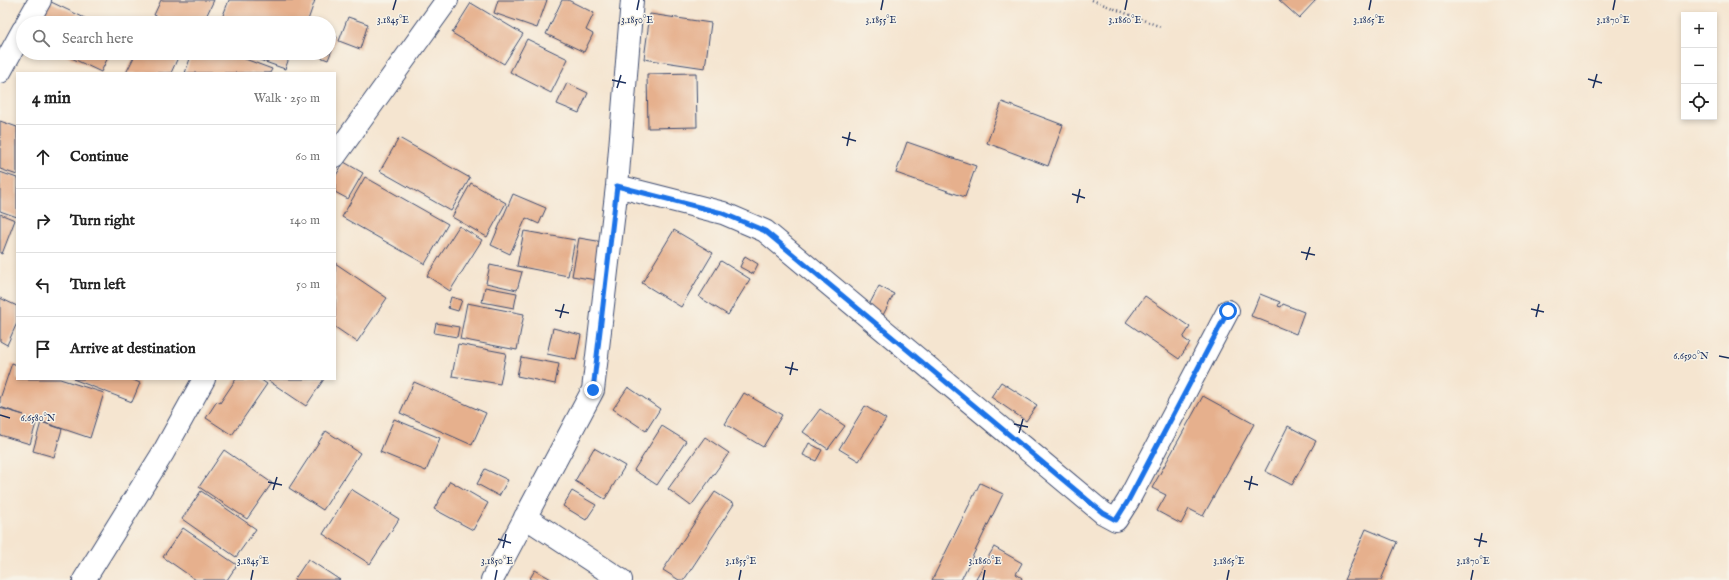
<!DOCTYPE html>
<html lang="en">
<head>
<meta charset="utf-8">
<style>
  body { margin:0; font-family:"IM FELL English",serif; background:#f2f2f2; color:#222 }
  .controls { position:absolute; right:12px; top:12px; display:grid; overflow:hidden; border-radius:0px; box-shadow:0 2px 6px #0003 }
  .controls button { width:36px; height:36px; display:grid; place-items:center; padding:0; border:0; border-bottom:1px solid #e0e0e0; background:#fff; color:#222; font:20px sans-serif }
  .stop { position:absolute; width:12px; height:12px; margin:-9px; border:3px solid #1a73e8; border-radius:50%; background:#fff }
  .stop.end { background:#1a73e8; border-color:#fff; box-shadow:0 1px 4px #0008 }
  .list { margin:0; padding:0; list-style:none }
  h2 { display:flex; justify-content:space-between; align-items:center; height:52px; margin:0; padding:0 16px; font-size:17px }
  h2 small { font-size:13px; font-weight:400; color:#767676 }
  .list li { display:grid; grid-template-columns:26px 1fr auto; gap:12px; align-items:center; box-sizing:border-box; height:64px; padding:0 16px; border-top:1px solid #e0e0e0 }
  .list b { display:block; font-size:15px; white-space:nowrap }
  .list em { font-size:13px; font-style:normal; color:#767676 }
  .icon { flex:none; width:22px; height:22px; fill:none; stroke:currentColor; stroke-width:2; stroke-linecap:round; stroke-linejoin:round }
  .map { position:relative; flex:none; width:1729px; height:580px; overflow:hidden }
  .search { position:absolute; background:#fff; box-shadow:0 2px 6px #0003; left:16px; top:16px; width:320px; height:44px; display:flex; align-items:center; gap:10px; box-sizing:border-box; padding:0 14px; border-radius:22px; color:#767676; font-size:15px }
  .panel { position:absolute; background:#fff; box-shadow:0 2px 6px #0003; left:16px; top:72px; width:320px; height:308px; border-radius:0px }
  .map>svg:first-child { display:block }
  .building { fill:#e6b08d }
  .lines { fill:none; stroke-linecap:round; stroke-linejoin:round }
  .street-casing { stroke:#3c4a6f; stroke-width:24 }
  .path { stroke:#3c4a6f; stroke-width:2.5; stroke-dasharray:1 3; stroke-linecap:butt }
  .street { stroke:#fff; stroke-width:22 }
  .route { stroke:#1a73e8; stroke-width:5 }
  .ticks { fill:none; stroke:#1b2f5e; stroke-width:1.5 }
  .ticks-label { font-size:10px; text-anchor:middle; fill:#1b2f5e; stroke:#f7f3e8; stroke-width:3; stroke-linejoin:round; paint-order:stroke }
</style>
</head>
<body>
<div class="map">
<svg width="1729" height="580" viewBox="0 0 1729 580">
  <rect width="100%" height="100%" fill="#f7f3e8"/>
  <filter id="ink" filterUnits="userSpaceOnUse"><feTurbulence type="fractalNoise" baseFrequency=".025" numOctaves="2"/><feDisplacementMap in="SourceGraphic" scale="8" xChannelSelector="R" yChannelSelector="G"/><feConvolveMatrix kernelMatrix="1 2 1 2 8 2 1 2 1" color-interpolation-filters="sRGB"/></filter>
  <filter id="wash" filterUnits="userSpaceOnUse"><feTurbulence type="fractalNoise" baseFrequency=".012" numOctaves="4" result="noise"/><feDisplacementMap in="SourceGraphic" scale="16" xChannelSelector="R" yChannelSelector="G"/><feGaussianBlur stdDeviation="0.9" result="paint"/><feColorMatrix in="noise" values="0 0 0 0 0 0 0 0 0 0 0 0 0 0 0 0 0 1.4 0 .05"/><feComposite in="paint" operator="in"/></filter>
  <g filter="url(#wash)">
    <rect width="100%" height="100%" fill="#f5e5d0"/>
    <g id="blocks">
      <!-- building -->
      <path class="building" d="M47,0L95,23H36Z
        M161,0H214L203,23H171L154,15Z
        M229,0H315L307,23H220Z
        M498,0H547L537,28L494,13Z
        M562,0H568L594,13L586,30L593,34L584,52L546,34Z
        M1279,0H1316L1299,18Z
        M471,3L523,34L504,64L452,33Z
        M650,14L711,23L705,68L644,59Z
        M348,17L368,24L360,49L339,41Z
        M329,34L337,37L328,60L310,53H329Z
        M527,39L568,59L551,93L510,72Z
        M61,53H110L101,72Z
        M136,53H180L171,73H126Z
        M192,53H229L272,69L270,73H185Z
        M240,53H298L297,55L291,53L285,69Z
        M696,73L697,127L648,128L647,74Z
        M567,83L588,93L579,113L557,104Z
        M1002,102L1063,125L1048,166L987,143Z
        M0,121L17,127V175L0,169Z
        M399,138L470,178L451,211L380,171Z
        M907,142L976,166L965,197L896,173Z
        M344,162L363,173L348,199L335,192V177Z
        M0,172L17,178V217L0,211Z
        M365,177L448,224L425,264L342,217Z
        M471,183L506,203L487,237L452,217Z
        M513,194L546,208L539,224L526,218L510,254L491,245Z
        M0,214L15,220L2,254L0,253Z
        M459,226L482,240L450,291L427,276Z
        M674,230L713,253L681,307L642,283Z
        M524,231L575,240L568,276L517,266Z
        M579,238L603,242L596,280L572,276Z
        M745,256L758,264L753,274L740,267Z
        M721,261L750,279L728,315L699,297Z
        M335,263L387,298L357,342L335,327Z
        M490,265L522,272L517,290L486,283Z
        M879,286L894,294L882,317L867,309Z
        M485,287L517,293L514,308L482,302Z
        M1260,294L1280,302L1278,306L1281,307L1283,304L1304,312L1296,334L1251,316Z
        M1145,296L1190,327L1183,338L1190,343L1179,359L1126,322Z
        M451,297L462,300L458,311L448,308Z
        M0,298L17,306V323L7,345L0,341Z
        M467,303L524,314L517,350L460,339Z
        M436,323L459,327L457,337L434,333Z
        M553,328L581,335L576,360L547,354Z
        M458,344L506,353L500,384L452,376Z
        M521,357L559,364L555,384L517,376Z
        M12,363L17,365V379H60L104,393L90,438L37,420L30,444L0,435V408L24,415L0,407V399Z
        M73,379H131L140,383L132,402Z
        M236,379H260L267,384L232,435L206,418L217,401L220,403Z
        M266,379H324L306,406Z
        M414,382L486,413L472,445L400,413Z
        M1001,382L1037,405L1026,421L991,397Z
        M628,387L660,409L646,431L613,409Z
        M744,393L782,415L763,447L725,424Z
        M1203,396L1254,424L1203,516L1189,509L1181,524L1157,511L1166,495L1152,488Z
        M865,406L886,419L859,461L839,449Z
        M820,409L845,426L828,449L803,432Z
        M394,419L440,438L426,471L380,452Z
        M41,422L62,429L54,457L33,451Z
        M662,426L686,441L657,485L634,470Z
        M1288,426L1316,441L1292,485L1265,471Z
        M326,431L360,453L323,510L289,488Z
        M705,437L729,453L691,506L668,489Z
        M809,443L822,450L816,461L803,455Z
        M594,448L625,466L605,499L575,481Z
        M224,450L272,483L247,519L199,487Z
        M485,469L508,480L499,496L477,484Z
        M450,481L488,503L473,530L434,509Z
        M980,483L1003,494L961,580H932Z
        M351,489L399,519L370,564L323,534Z
        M201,491L256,529L236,557L182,519Z
        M572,491L596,505L586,520L563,506Z
        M715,492L734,504L684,580H679L663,570Z
        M183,528L237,565L227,580H196L163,557Z
        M1366,529L1397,542L1381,580H1344Z
        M994,547L1022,563L1016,574L1022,578L1021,580H975Z
        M308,559L340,580H294Z
        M535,570L553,580H529Z"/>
    </g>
  </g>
  <g filter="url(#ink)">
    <use href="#blocks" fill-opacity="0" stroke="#3c4a6f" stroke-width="1"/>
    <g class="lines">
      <defs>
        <path id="street" d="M27,23L40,0
          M0,72L23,30
          M335,156L447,0
          M617,186L723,213L765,231L1103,513L1116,520L1128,501L1228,311
          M525,517L621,580
          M84,580L163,453L204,379
          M492,580L593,390L617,186L632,0"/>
      </defs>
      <!-- street casing -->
      <use href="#street" class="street-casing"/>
      <!-- path -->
      <path class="path" d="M1092,0L1161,27"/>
      <!-- street -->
      <use href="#street" class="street"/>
    </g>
  </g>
  <g class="lines" filter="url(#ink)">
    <!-- route -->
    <path class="route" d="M593,390L617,186L722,213L765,231L1103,513L1116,520L1128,501L1228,311"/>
  </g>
  <!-- ticks -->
  <path class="ticks" d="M393,10L396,0M637,10L639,0M881,10L883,0M1125,10L1127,0M1369,10L1371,0M1613,10L1615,0M1588,79L1602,83M612,80L626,83M617,88L621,75M1593,88L1597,74M842,137L856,141M847,146L850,132M1072,194L1085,198M1077,203L1080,189M1301,252L1315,255M1306,260L1310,247M1531,309L1544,312M555,310L569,313M1536,317L1539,304M560,318L564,304M1719,356L1729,358M785,367L798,370M790,375L793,362M0,415L10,418M1014,424L1028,427M1019,433L1023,419M1244,481L1258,485M268,482L282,485M273,490L277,477M1249,490L1252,476M498,539L511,543M1474,539L1487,542M1479,547L1482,533M503,548L506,534M251,580L253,570M495,580L497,570M739,580L741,570M983,580L985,570M1227,580L1229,570M1471,580L1473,570"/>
  <g class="ticks-label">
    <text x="393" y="23">3.1845°E</text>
    <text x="637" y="23">3.1850°E</text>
    <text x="881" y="23">3.1855°E</text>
    <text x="1125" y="23">3.1860°E</text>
    <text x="1369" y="23">3.1865°E</text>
    <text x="1613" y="23">3.1870°E</text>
    <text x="1691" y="359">6.6590°N</text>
    <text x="38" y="421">6.6580°N</text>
    <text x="253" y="564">3.1845°E</text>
    <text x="497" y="564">3.1850°E</text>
    <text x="741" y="564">3.1855°E</text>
    <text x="985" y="564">3.1860°E</text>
    <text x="1229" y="564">3.1865°E</text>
    <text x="1473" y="564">3.1870°E</text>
  </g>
</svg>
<div class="controls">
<button>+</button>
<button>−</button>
<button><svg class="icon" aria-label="locate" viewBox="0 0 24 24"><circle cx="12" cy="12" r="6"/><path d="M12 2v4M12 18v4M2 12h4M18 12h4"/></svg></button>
</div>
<div class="stop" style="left:1228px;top:311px"></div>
<div class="stop end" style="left:593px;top:390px"></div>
<div class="search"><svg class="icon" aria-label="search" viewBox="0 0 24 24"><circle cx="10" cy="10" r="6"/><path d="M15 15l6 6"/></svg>Search here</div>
<section class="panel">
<h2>4 min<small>Walk · 250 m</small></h2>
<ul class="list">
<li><svg class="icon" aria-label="ahead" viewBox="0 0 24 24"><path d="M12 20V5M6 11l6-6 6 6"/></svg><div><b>Continue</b></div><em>60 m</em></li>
<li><svg class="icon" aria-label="right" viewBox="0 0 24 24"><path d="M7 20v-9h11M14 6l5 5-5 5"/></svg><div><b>Turn right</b></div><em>140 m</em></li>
<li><svg class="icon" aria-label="left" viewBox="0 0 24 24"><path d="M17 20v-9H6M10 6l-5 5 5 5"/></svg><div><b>Turn left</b></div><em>50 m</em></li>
<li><svg class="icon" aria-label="arrive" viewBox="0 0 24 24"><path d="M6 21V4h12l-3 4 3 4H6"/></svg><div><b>Arrive at destination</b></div></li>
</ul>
</section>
</div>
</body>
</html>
